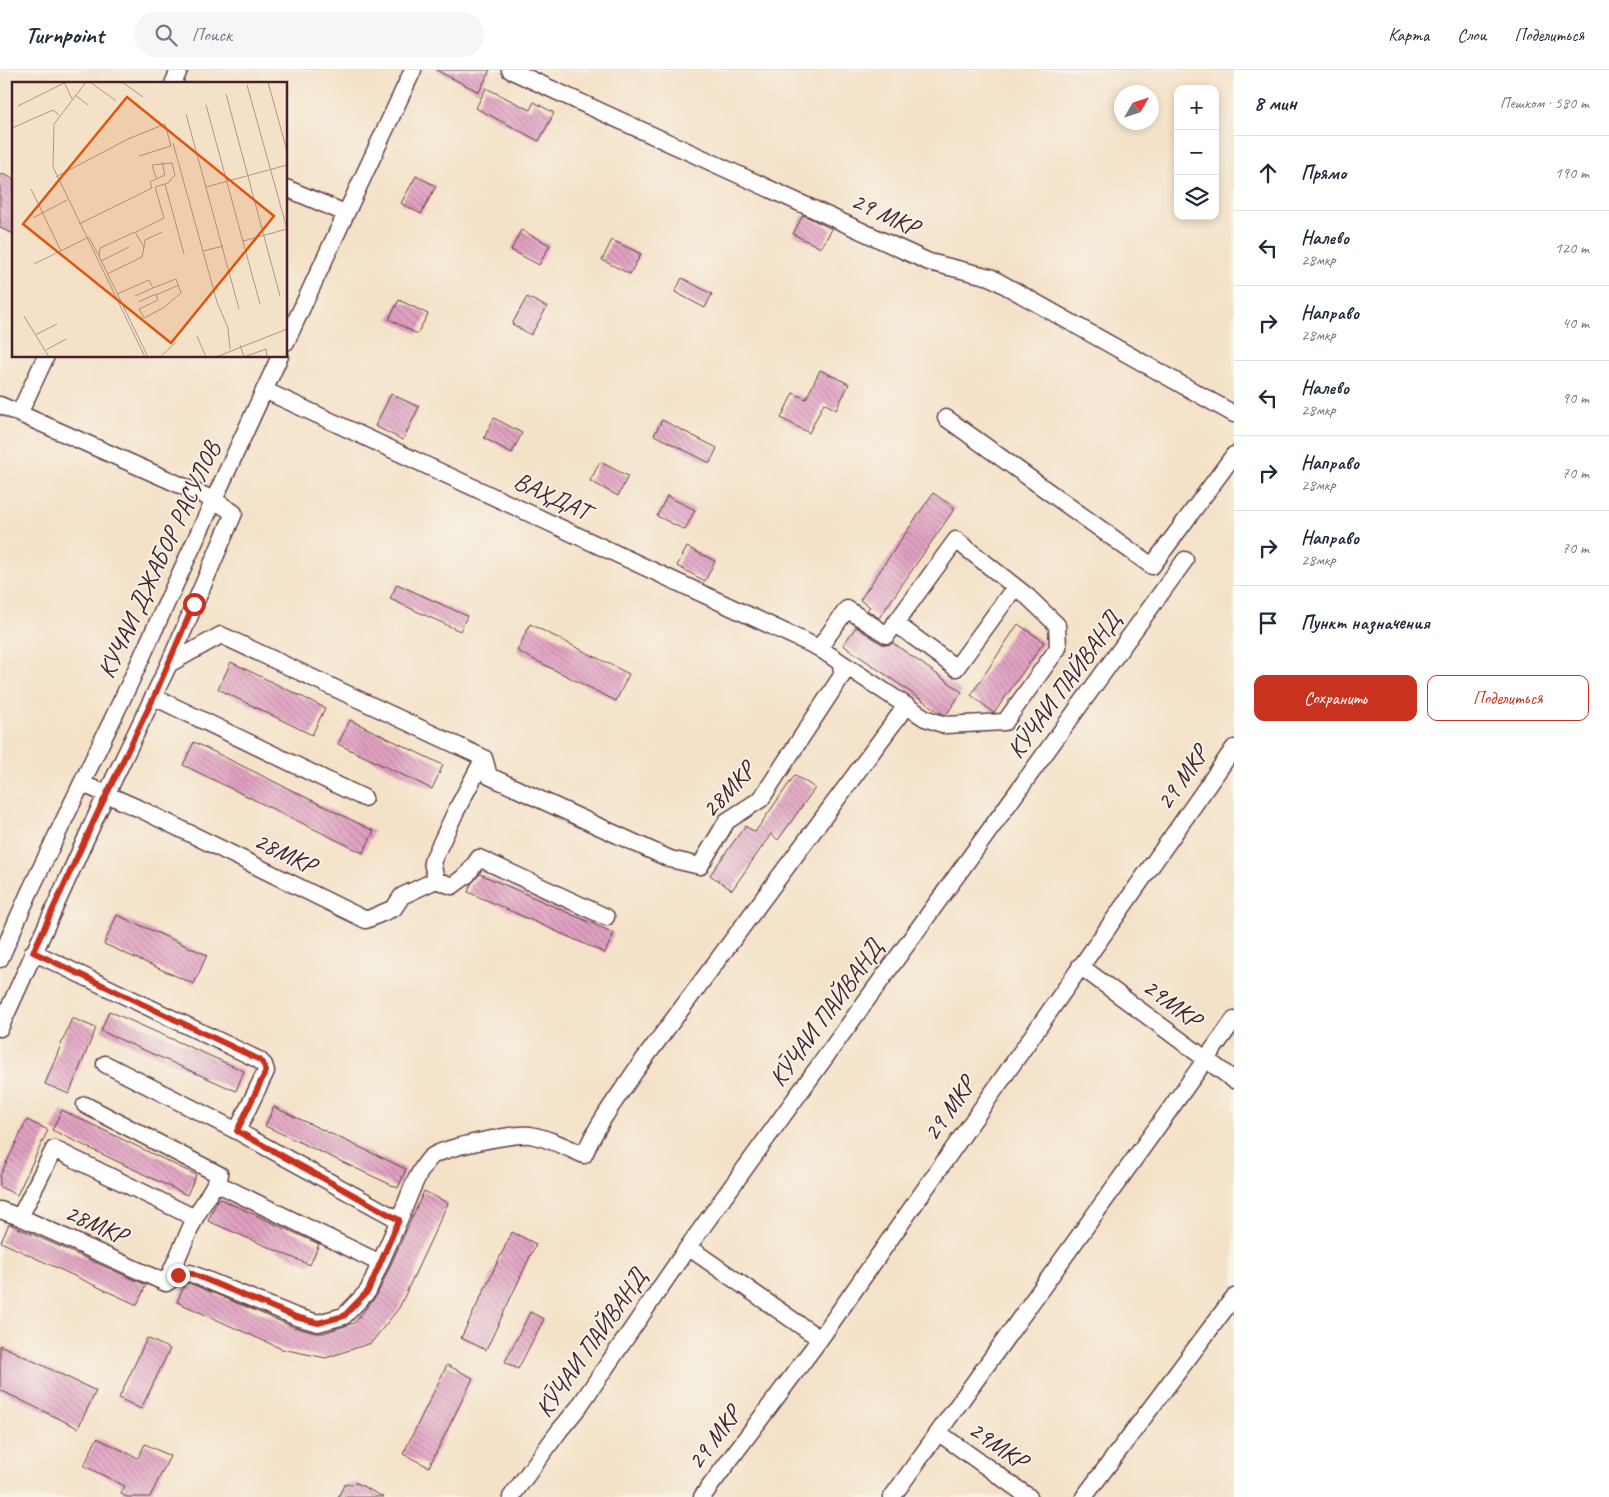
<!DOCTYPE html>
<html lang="ru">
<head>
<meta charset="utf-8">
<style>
  body { margin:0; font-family:Caveat,sans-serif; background:#f6f6f7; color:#1f2937 }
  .controls { position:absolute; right:15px; top:15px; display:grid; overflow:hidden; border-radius:10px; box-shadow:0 2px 8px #0003 }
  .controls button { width:45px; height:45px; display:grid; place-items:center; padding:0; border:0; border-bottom:1px solid #e0e1e3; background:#fff; color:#1f2937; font:25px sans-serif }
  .compass { position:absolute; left:1114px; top:15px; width:45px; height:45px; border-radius:50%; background:#fff; box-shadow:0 2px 8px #0003; rotate:51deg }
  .stop { position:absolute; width:15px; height:15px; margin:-11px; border:4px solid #c8321e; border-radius:50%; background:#fff }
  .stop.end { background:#c8321e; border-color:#fff; box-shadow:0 1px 5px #0008 }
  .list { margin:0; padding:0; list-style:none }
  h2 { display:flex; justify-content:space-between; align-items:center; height:65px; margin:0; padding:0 20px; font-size:21px }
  h2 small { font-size:16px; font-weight:400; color:#747a83 }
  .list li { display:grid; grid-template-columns:32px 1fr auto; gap:15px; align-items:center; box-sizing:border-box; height:75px; padding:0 20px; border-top:1px solid #e0e1e3 }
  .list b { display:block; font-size:19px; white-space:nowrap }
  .list p { margin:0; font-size:16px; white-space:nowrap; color:#747a83 }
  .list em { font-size:16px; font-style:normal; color:#747a83 }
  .actions { display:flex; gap:10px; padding:15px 20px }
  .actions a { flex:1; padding:11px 0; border:1px solid #c8321e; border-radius:10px; text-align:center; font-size:18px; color:#c8321e }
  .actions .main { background:#c8321e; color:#fff }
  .icon { flex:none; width:28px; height:28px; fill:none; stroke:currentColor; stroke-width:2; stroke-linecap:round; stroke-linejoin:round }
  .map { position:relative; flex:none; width:1234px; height:1427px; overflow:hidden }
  header { display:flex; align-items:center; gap:30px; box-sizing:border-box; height:70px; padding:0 25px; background:#fff; border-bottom:1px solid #e0e1e3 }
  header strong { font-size:24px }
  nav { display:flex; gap:28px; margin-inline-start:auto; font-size:18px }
  .search { width:350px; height:45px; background:#f6f6f7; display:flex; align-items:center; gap:12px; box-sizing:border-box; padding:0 18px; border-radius:28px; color:#747a83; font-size:19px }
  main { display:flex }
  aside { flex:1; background:#fff }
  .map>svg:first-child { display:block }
  .building { fill:url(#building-back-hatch) }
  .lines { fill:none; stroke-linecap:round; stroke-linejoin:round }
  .minor-casing { stroke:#643c43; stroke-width:19 }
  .minor { stroke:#fff; stroke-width:16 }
  .route { stroke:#c8321e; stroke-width:6 }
  .labels { text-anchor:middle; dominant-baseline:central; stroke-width:4; stroke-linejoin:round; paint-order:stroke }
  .street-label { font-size:25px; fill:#4a1f2b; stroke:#f7f3e8 }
  .inset-road { fill:none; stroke:#b09489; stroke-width:1 }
  .view { fill:#e0560e; fill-opacity:0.15; stroke:#e0560e; stroke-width:2.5 }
  .inset-edge { fill:none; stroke:#4a1f2b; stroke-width:2.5 }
</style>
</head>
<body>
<header>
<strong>Turnpoint</strong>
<div class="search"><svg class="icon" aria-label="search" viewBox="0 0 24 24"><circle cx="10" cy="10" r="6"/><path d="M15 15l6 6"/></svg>Поиск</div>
<nav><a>Карта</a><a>Слои</a><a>Поделиться</a></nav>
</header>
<main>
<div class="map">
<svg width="1234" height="1427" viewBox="0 0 1234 1427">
  <defs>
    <pattern id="building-back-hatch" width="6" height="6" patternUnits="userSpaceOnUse" patternTransform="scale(1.25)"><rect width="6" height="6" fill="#e1a1c2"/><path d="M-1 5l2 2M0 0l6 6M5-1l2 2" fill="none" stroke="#b8839e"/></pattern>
  </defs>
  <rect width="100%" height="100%" fill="#f7f3e8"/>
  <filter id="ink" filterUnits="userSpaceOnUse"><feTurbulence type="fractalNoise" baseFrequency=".02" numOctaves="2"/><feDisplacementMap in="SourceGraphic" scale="10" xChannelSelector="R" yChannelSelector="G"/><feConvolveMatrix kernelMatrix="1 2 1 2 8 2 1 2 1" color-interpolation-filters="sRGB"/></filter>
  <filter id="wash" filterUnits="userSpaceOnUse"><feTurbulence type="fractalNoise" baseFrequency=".0096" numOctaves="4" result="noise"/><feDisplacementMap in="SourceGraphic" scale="20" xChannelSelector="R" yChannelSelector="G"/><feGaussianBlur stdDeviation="1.12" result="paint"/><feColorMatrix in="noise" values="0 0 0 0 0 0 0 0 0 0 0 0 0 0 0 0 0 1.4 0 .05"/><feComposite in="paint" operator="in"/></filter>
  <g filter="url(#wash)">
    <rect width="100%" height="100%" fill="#f4e2c8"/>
    <g id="blocks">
      <!-- building -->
      <path class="building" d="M436,0H490L479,22Z
        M486,18L530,40L534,32L554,43L539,71L476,38Z
        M0,103L14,109V164L0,158Z
        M416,106L436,116L421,144L401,133Z
        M803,145L832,159L821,178L793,164Z
        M521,160L550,175L539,195L511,180Z
        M612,170L641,184L630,204L602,190Z
        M682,208L712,224L705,238L675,222Z
        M527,227L547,237L531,265L512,254Z
        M399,230L428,244L417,264L389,249Z
        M820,300L849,314L836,340L824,333L809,363L781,348L793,323L806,329Z
        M391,324L419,337L403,370L375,356Z
        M494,348L522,363L512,383L484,368Z
        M662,350L717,378L710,393L654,365Z
        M600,392L628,406L618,426L590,411Z
        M933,423L955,438L879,548L867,540L870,537L860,530Z
        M667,426L695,440L685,460L657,446Z
        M687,477L715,491L705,511L677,496Z
        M397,514L467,546L460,561L390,529Z
        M530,554L629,604L616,631L517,581Z
        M1018,554L1044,572L994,643L971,625Z
        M856,557L882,574L887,575L893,573L962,622L946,645L939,642L843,575Z
        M231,592L325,638L312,665L218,619Z
        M350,650L443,695L432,719L338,674Z
        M194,672L374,761L363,783L183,695Z
        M795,705L815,718L778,770L771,764L732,820L710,805L745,756L755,762Z
        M480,804L614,863L605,883L468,822L471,814Z
        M117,845L207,885L194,914L104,874Z
        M109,941L244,1001L236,1021L101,961Z
        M72,948L96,958L69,1024L45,1014Z
        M274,1037L406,1099L398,1118L265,1056Z
        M62,1040L196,1105L187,1125L52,1060Z
        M27,1050L48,1060L17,1125L0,1117V1106Z
        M424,1121L448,1133L399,1238L371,1273L326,1288L282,1279L177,1232L185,1214L189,1213L294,1257L315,1263H323L354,1253L377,1225Z
        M218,1128L319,1174L310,1195L208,1151Z
        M9,1154L146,1215L137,1235L1,1172Z
        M512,1162L536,1174L486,1280L461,1268Z
        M530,1242L544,1249L518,1299L505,1292Z
        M147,1268L170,1279L141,1339L119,1328Z
        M0,1275L96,1321L78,1358L0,1320Z
        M447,1295L473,1308L429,1397L403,1384Z
        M97,1368L138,1388L145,1374L170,1386L150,1427H127L121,1424L125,1416L84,1396Z
        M357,1413L383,1427H338L344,1415Z"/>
    </g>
  </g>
  <g filter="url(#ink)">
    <use href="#blocks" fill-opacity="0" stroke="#643c43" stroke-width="1"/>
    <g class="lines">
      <defs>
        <path id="minor" d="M510,0L929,192L990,207L1234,344
          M173,14L179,0
          M286,118L345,143
          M286,272L413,0
          M264,320L819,578L840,592L843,604L761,729L727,751L700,796L670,789L489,706L484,688
          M0,335L214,430L234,443L169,594
          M19,344L46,286
          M946,348L1152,496L1234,385
          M895,553L956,598L1015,517
          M819,578L847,539L887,565L956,470L1027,526L1057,555L1058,578L1005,652L945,655L925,648L840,592
          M154,627L364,728
          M83,714L140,739L366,850L394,838L402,826L436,810
          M33,882L259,990L264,995L266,1001L237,1061L105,994
          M0,889L29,823L128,617L280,286
          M1080,896L1234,1010
          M0,958L97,744L169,594L221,565L484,688L456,741L432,792L436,810L452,816L467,805L479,788L606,847
          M85,1035L220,1105L195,1148L54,1079L20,1147L166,1213L178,1205L190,1203L297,1247L318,1253L344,1246L368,1221L399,1150L237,1061
          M216,1113L380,1193
          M0,1140L20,1147
          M399,1150C408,1130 415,1105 430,1088C438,1078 515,1063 530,1065C548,1068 566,1077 584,1085C597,1054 617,1028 636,1000L906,636
          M688,1177L820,1269
          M166,1213L195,1148
          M939,1363L1029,1427
          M511,1427L559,1361L578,1338L688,1177L1185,490
          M702,1427L820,1269L1234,678
          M892,1427L1234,950
          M1084,1427L1234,1227"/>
      </defs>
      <!-- minor casing -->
      <use href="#minor" class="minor-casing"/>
      <!-- minor -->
      <use href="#minor" class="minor"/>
    </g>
  </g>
  <g class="lines" filter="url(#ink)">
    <!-- route -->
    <path class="route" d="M178,1205L190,1203L296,1247L318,1253L344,1246L368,1221L399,1150L237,1061L266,1001L264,995L260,990L33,882L97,744L154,627L194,534"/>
  </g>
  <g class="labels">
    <!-- street labels -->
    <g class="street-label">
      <text transform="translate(885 144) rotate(25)">29 МКР</text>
      <text transform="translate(552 426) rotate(25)">ВАҲДАТ</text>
      <text transform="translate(159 490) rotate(-65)">КУЧАИ ДЖАБОР РАСУЛОВ</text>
      <text transform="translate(1064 615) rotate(-54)">КӮЧАИ ПАЙВАНД</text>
      <text transform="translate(1182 708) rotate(-55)">29 МКР</text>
      <text transform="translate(728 720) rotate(-47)">28МКР</text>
      <text transform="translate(285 783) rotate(26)">28МКР</text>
      <text transform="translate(1172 933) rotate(37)">29МКР</text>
      <text transform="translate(826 943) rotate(-54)">КӮЧАИ ПАЙВАНД</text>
      <text transform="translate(949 1039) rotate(-55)">29 МКР</text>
      <text transform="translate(96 1154) rotate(24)">28МКР</text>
      <text transform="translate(591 1273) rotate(-55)">КӮЧАИ ПАЙВАНД</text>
      <text transform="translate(714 1368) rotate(-53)">29 МКР</text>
      <text transform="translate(998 1375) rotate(35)">29МКР</text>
    </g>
  </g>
  <!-- overview -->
  <g transform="translate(12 12)">
    <rect width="275" height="275" fill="#f4e2c8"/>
    <path class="inset-road" d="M52,0L60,17M74,0L42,42L41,85L133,275M78,0L104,19M110,0L131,15M256,0L275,69M235,3L275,147M214,12L268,214M63,13L76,23M194,23L248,222M6,24L52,1M174,32L227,227M0,46L41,28L47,33M161,61L205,220L216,246L218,267M44,95L116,57L153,42L159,64L127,74M153,102L172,172M143,105L156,101L163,93L160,81L140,83L144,96M194,105L275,83M140,106L138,100L153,93L150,80M19,107L49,169M21,136L55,118M67,142L140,106M124,150L152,136L143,105M231,159L275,147M191,169L211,164M89,179L117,165M22,182L77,155L87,174M95,192L130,175L132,165M105,212L137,198L141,206L123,214M144,213L167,203M126,220L144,212L146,218L127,227L132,236L151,226L169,211L164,197L141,206M12,234L37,275M23,253L45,242M185,254L194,275M228,263L232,275L254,267L255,275M34,268L54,257M136,275L87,174L88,166L123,150L132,165L133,158L150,150M148,275L163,261M204,275L275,247"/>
    <path class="view" d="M115,15L262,134L159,261L11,142Z"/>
    <rect width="275" height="275" class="inset-edge"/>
  </g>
</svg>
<div class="controls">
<button>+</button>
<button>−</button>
<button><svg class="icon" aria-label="layers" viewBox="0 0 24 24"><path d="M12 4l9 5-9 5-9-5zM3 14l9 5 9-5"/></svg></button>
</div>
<svg class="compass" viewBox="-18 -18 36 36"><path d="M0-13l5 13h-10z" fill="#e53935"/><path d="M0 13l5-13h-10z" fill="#747a83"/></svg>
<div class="stop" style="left:194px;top:534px"></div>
<div class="stop end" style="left:178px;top:1205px"></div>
</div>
<aside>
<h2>8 мин<small>Пешком · 580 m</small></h2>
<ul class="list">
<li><svg class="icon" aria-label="ahead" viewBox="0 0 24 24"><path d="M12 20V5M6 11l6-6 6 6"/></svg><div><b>Прямо</b></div><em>190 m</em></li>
<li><svg class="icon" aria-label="left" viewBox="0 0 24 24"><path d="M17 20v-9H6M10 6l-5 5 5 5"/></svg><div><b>Налево</b><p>28мкр</p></div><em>120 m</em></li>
<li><svg class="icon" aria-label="right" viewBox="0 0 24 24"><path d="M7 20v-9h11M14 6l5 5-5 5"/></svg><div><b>Направо</b><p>28мкр</p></div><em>40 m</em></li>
<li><svg class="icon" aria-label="left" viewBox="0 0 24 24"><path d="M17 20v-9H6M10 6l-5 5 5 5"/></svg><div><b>Налево</b><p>28мкр</p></div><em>90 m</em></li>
<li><svg class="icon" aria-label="right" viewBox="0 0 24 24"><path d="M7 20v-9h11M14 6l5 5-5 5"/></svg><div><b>Направо</b><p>28мкр</p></div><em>70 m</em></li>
<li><svg class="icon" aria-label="right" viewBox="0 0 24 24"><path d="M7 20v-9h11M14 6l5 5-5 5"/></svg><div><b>Направо</b><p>28мкр</p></div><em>70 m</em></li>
<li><svg class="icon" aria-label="arrive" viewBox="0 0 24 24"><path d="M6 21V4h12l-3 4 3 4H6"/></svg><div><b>Пункт назначения</b></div></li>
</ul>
<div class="actions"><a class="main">Сохранить</a><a>Поделиться</a></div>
</aside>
</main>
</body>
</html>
